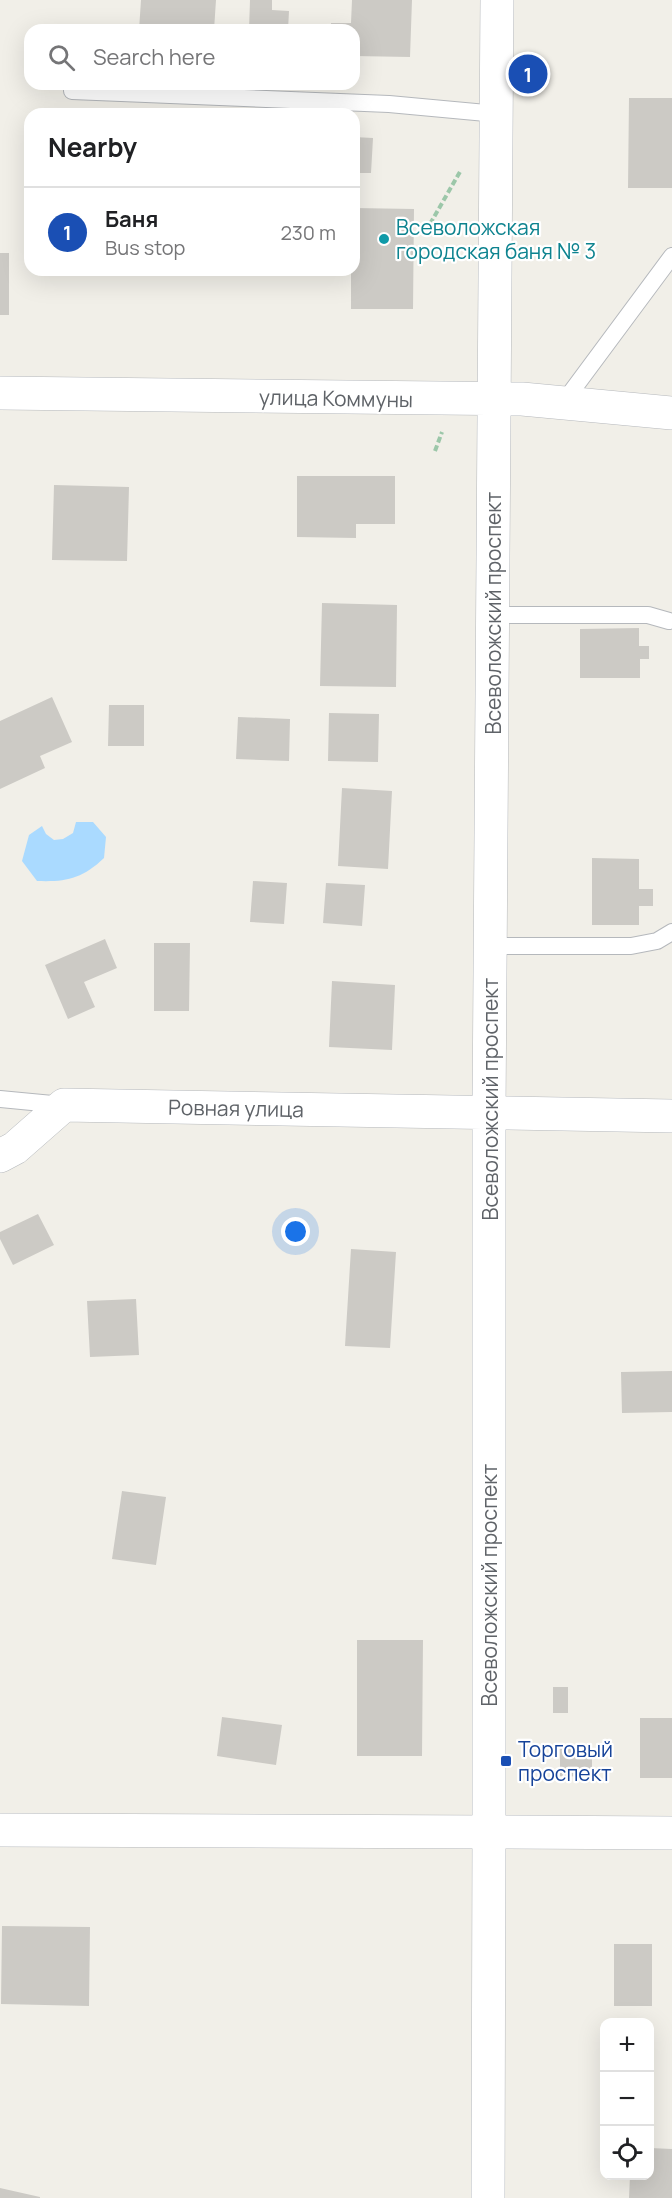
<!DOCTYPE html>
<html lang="en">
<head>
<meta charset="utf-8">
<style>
  body { margin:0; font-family:Manrope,sans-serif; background:#f6f6f6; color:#202124 }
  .controls { position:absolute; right:18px; bottom:18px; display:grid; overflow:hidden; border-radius:12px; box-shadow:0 6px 24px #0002 }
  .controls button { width:54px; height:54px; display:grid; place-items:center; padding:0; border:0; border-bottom:2px solid #e0e0e0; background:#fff; color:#202124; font:30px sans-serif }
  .you { position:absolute; left:296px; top:1232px; width:21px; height:21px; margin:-15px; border:4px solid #fff; border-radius:50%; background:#1a73e8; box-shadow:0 0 0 9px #1a73e833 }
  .badge { display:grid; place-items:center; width:39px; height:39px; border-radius:50%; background:#0b8043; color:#fff; font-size:20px; font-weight:700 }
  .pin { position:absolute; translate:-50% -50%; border:3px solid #fff; box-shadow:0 2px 6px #0006 }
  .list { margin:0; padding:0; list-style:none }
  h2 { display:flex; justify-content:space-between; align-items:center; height:78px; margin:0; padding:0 24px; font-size:26px }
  h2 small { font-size:20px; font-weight:400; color:#757577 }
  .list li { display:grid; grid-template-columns:39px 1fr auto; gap:18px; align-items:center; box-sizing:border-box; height:90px; padding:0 24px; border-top:2px solid #e0e0e0 }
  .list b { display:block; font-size:22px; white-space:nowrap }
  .list p { margin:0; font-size:20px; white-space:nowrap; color:#757577 }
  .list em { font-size:20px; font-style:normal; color:#757577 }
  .icon { flex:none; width:33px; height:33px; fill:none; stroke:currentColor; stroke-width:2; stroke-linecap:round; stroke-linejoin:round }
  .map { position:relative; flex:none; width:672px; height:2198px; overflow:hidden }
  .search { position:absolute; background:#fff; box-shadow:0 6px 24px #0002; left:24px; top:24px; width:336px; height:66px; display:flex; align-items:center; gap:15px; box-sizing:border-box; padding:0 21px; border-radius:18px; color:#757577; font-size:22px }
  .panel { position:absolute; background:#fff; box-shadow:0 6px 24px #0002; left:24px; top:108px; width:336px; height:168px; border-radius:18px }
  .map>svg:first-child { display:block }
  .water { fill:#aadaff }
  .building { fill:#cccac5 }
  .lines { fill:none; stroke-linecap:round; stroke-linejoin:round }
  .lane-casing { stroke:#b5b8bc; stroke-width:18 }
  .street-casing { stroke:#b5b8bc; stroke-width:34 }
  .secondary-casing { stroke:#b6babf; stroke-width:34 }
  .path { stroke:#9cc7a9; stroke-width:4; stroke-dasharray:6 3; stroke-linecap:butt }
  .lane { stroke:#fff; stroke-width:16 }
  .street { stroke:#fff; stroke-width:33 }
  .secondary { stroke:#fff; stroke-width:33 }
  .culture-dot { fill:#0f9aa8; stroke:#fff; stroke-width:2 }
  .transit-dot { fill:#1a4fb4; stroke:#fff; stroke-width:2 }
  .labels { text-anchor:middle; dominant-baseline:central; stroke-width:4.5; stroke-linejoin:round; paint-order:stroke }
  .culture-label { font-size:21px; fill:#0d838f; stroke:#fff; text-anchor:start }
  .street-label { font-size:21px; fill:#5f6368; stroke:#fff }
  .transit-label { font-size:21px; fill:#164399; stroke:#fff; text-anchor:start }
</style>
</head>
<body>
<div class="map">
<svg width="672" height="2198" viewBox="0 0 672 2198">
  <rect width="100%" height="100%" fill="#f1efe8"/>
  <!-- water -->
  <path class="water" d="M76,822H93L106,837L104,858C82,879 66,882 37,881L22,861L29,835L42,826L46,834L54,840L63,839L73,833Z"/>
  <!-- building -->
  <path class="building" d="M141,0H216L214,30H139Z
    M250,0H272V10L289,11L288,30H249Z
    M352,0H412L410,57L354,56V30H331V23H351Z
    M629,98H672V188H628Z
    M354,137L373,138L371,173H354Z
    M354,208L414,209L413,309H351V270H354Z
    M0,253H9V315H0Z
    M297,476H395V524H356V538L297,537Z
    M54,485L129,487L127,561L52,560Z
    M322,603L397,605L396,687L320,686Z
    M639,628V646H649V659H640V678H580V629Z
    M52,697L72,742L40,756L45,768L0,789V721Z
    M109,705H144V746H108Z
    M329,713L379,714L378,762L328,761Z
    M238,717L290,719L289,761L236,759Z
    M342,788L392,791L388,869L338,866Z
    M592,858L639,859V889H653V906H639V925H592Z
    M253,881L287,883L284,924L250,922Z
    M326,883L365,885L362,926L323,923Z
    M105,939L117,968L84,982L95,1007L68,1019L45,965Z
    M154,943H190L189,1011H154Z
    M332,981L395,985L392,1050L329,1047Z
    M38,1214L54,1245L13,1265L0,1239V1232Z
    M351,1249L396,1252L390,1348L345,1346Z
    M136,1299L139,1355L90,1357L87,1301Z
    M672,1371V1412L622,1413L621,1372Z
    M122,1491L166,1497L156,1565L112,1559Z
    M357,1640H423L422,1756H357Z
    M553,1687H568V1713H553Z
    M222,1717L282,1725L276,1765L217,1756Z
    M640,1718H672V1778H640Z
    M560,1747H592V1777L560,1776Z
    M2,1926L90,1927L89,2006L1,2004Z
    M614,1944H652V2006H614Z
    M650,2148L672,2149V2198H629L630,2176H650Z
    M0,2188L40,2197V2198H0Z"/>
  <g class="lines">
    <defs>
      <path id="lane" d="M72,91L389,104L497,114
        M563,403L672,256
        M493,615H648L669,621
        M491,946H631L657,941L672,932
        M0,1099L63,1105"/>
      <path id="street" d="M0,393L522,399L672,413
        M0,1156L15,1148L64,1105L672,1116
        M0,1830L489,1832V1113L497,0"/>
      <path id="secondary" d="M488,2198L489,1832L672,1833"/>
    </defs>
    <!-- lane casing -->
    <use href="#lane" class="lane-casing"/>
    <!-- street casing -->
    <use href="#street" class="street-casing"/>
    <!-- secondary casing -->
    <use href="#secondary" class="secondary-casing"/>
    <!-- path -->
    <path class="path" d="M430,224L461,170
      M435,451L442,432"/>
    <!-- lane -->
    <use href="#lane" class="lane"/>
    <!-- street -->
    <use href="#street" class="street"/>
    <!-- secondary -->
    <use href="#secondary" class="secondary"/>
  </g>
  <!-- markers -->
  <circle class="culture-dot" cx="384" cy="239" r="6"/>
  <rect class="transit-dot" x="500" y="1755" width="12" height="12" rx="3"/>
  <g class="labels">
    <!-- culture labels -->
    <g class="culture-label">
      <text x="396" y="227">Всеволожская<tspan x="396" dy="24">городская баня № 3</tspan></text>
    </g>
    <!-- street labels -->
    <g class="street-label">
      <text transform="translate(336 398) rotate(1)">улица Коммуны</text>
      <text transform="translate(493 613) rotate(-90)">Всеволожский проспект</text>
      <text transform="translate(490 1099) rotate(-90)">Всеволожский проспект</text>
      <text transform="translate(236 1108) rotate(1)">Ровная улица</text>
      <text transform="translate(489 1585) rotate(-90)">Всеволожский проспект</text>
    </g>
    <!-- transit labels -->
    <g class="transit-label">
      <text x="518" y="1749">Торговый<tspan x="518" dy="24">проспект</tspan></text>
    </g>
  </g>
</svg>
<div class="controls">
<button>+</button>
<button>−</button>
<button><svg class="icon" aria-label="locate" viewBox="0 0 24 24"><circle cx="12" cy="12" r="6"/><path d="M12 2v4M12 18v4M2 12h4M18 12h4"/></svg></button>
</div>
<div class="you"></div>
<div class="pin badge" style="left:528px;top:74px;background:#1a4fb4">1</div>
<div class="search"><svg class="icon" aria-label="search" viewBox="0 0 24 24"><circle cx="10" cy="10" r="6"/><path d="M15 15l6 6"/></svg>Search here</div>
<section class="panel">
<h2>Nearby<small></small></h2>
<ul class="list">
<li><span class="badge" style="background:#1a4fb4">1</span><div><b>Баня</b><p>Bus stop</p></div><em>230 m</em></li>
</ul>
</section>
</div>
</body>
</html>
